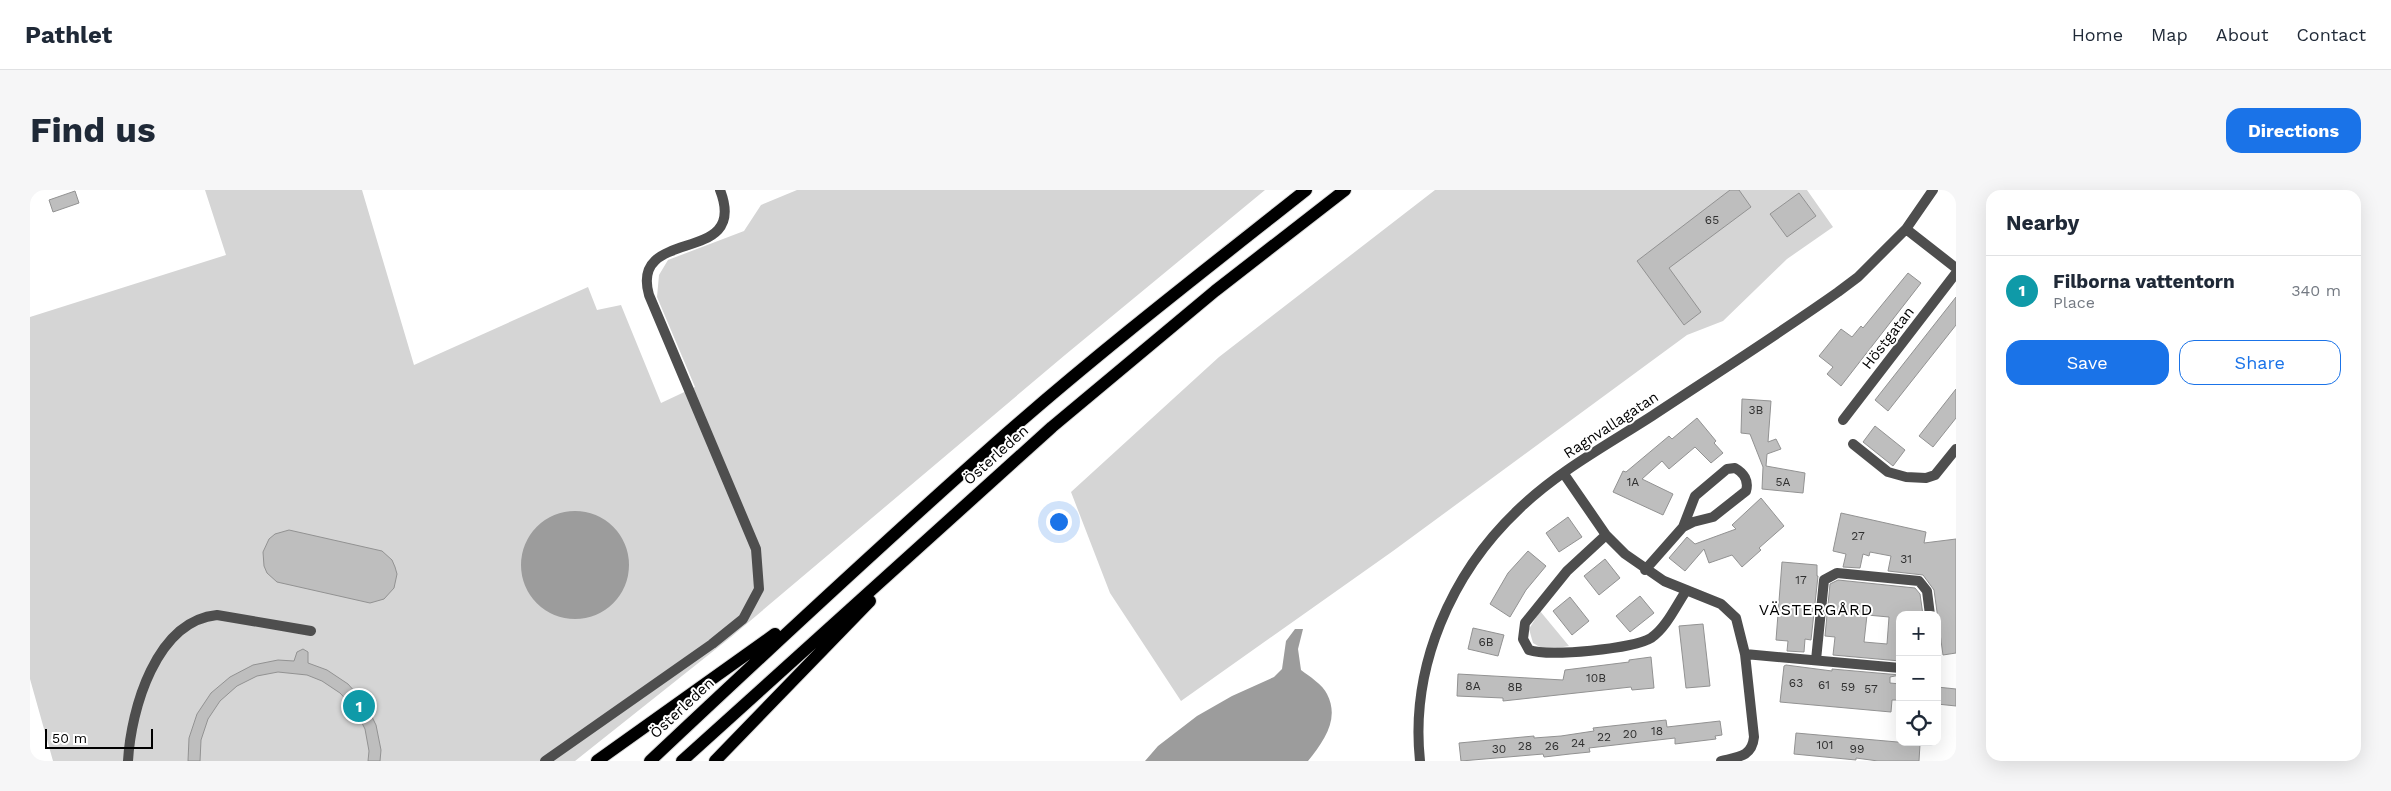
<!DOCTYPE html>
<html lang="en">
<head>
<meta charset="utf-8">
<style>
  body { margin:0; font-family:"Work Sans",sans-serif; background:#f6f6f7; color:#1f2937 }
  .controls { position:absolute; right:15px; bottom:15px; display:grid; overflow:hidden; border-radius:10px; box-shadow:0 5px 20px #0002 }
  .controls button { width:45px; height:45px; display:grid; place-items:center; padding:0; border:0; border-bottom:1px solid #e0e1e3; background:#fff; color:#1f2937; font:25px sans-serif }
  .scale { position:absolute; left:15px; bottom:12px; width:108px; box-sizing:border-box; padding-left:5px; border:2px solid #000; border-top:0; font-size:14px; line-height:18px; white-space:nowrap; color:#000; -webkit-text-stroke:4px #fff; paint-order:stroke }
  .you { position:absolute; left:1028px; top:331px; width:18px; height:18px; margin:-12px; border:4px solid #fff; border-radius:50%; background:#1a73e8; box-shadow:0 0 0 8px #1a73e833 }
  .badge { display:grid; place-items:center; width:32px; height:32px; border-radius:50%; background:#1a73e8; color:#fff; font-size:16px; font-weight:700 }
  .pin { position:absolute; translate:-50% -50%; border:2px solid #fff; box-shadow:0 1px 5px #0006 }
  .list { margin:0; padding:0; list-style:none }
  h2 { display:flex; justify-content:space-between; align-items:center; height:65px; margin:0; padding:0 20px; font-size:21px }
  h2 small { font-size:16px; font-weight:400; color:#747a83 }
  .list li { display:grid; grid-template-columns:32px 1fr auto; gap:15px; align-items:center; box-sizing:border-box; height:70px; padding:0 20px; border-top:1px solid #e0e1e3 }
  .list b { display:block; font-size:19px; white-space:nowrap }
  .list p { margin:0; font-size:16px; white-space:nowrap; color:#747a83 }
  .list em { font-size:16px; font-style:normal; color:#747a83 }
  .actions { display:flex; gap:10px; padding:15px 20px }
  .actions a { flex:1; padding:11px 0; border:1px solid #1a73e8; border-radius:15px; text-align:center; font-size:18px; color:#1a73e8 }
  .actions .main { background:#1a73e8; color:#fff }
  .icon { flex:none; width:28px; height:28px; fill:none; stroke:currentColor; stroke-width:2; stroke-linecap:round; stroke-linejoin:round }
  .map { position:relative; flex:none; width:1926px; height:571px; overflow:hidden; border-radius:15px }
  header { display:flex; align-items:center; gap:30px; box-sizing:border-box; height:70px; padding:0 25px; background:#fff; border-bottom:1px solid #e0e1e3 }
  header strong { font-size:24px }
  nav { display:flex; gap:28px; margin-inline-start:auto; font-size:18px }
  .intro { display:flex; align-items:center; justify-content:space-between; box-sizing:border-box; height:120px; padding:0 30px }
  h1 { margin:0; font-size:35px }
  .button { padding:12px 22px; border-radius:15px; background:#1a73e8; color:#fff; font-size:18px; font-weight:700 }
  main { display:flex; gap:30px; padding:0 30px }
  aside { flex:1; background:#fff; border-radius:15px; box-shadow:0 5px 20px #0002 }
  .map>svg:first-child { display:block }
  .green { fill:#d5d5d5 }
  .water { fill:#9c9c9c }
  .building { fill:#bebebe; stroke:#929292; fill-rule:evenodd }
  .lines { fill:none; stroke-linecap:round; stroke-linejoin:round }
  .primary-casing { stroke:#dbdbdb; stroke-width:14 }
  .minor { stroke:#4e4e4e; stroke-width:10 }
  .primary { stroke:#000; stroke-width:12 }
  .labels { text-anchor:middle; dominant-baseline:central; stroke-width:4; stroke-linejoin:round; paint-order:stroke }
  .number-label { font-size:12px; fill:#303030 }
  .street-label { font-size:15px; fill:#000; stroke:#fff }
  .neighbourhood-label { font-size:16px; letter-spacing:1px; fill:#000; stroke:#fff }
</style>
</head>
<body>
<header>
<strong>Pathlet</strong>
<nav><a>Home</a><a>Map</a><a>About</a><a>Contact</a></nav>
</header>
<div class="intro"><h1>Find us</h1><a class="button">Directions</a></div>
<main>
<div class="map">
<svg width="1926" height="571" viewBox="0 0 1926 571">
  <rect width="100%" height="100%" fill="#fff"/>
  <!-- green -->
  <path class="green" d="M175,0H332L384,175L558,97L567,120L591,115L631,213L665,197L627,107L629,85L638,70L714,41L731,15L767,0H1235L1035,165L701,447L545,571H23L0,489V127L196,65Z
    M1405,0H1777L1803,37L1757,69L1693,131L1657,145L1363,361L1151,511L1080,403L1041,302L1189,167Z
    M1510,421L1539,456L1515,460L1503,453L1499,439Z"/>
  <!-- water -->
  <path class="water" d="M491 375a54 54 0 1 1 108 0a54 54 0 1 1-108 0Z
    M1265,439H1273L1268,459L1271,480C1279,486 1293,495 1297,504C1310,529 1294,551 1278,571H1115L1128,556L1167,526L1202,506L1244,487L1252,479L1256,451Z"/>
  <!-- building -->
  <path class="building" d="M1700,0H1709L1721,17L1639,78L1671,122L1654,135L1607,71Z
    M45,1L49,13L23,22L19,10Z
    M1769,3L1786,26L1757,47L1740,24Z
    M1878,83L1891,93L1811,196L1797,184L1803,177L1789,166L1811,139L1822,147L1831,136L1833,138Z
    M1926,107V135L1858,221L1845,210Z
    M1926,199V228L1903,257L1889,246Z
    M1712,209L1741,211L1738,252L1746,249L1751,259L1737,264L1736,276L1775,283L1773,303L1732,299L1733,277L1720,244L1711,243Z
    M1667,228L1686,251L1684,253L1693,263L1681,273L1665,257L1639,279L1632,271L1612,289L1643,304L1633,325L1583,302L1593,281L1596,282L1639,246L1642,249Z
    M1845,236L1875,260L1863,276L1833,252Z
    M1731,308L1754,336L1729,358L1731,360L1712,377L1702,365L1679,373L1674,359L1655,381L1639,368L1657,347L1665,354L1706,339L1702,335Z
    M1811,323L1896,342L1894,353L1926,349V463L1913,465L1904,400L1893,385L1858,381L1861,366L1840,362L1839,366L1833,364L1830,378L1813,377L1816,364L1803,361Z
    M1538,327L1552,347L1529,362L1516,343Z
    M259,340L352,361L362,370L365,377L367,384L364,398L354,409L340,413L247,392L237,383L234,376L233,362L239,349L245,344Z
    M1498,361L1516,376L1496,400L1480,427L1460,414L1478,383Z
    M1575,369L1590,388L1569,405L1554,386Z
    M1752,372L1787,375V386H1788L1781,450L1775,449L1774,462L1757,461L1758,451L1746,450Z
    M1808,390L1885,398L1890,404L1893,425H1870V471L1803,465L1805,447L1795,446L1800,394ZM1837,425L1859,427L1857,454L1834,452Z
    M1610,406L1624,423L1600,442L1586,426Z
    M1540,407L1559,431L1542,445L1523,421Z
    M1673,434L1680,496L1656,498L1649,436Z
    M1443,438L1474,445L1468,466L1438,459Z
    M273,459L278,462V473L297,480L318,494L335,513L346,535L351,560L350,571H338L339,561L335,539L325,519L310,503L292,491L277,485L248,482L227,486L207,496L190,511L178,529L171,550L170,571H158L159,548L167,524L181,503L200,487L223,475L248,470L264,471L267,462Z
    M1621,467L1624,498L1602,500L1601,497L1473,511V508L1427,506L1428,484L1533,490L1535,480L1599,472V470Z
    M1756,475L1802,481V479L1870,485L1860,487V493L1870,494V510H1862L1861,522L1750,512L1754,476Z
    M1907,497L1926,499V516L1907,514Z
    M1636,530L1637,537L1690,531L1692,545L1685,546L1686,549L1645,554V548L1559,558L1560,562L1540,564L1514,567L1513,564L1431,571L1429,553L1504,546V548L1531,546L1564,541L1563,538Z
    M1766,543L1890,554L1889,571H1848L1826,568V570L1764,564Z"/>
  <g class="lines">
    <defs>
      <path id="primary" d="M567,571L745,444
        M620,571C738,460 856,350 977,243C1074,158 1175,80 1276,0
        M652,571L1022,237L1185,101L1315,0
        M685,571L840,411"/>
    </defs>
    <!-- primary casing -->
    <use href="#primary" class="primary-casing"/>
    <!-- minor -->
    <path class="minor" d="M1876,39L1926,78
      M1813,230L1926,83
      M1823,254L1858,282L1876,287L1896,288L1905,285L1926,259
      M1534,284L1576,345L1595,364L1634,391L1691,414L1706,428L1715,464L1724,547C1722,567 1708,567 1691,571
      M1576,345L1537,381L1495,433L1493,449L1499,460C1519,467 1603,459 1621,448C1636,438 1646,416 1656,401
      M1615,380L1653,337L1663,332L1683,327L1716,301C1719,291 1714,283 1705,278L1697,279L1665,306L1653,337
      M1715,464L1870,478
      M1786,470L1794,390L1807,383L1889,391L1897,401L1900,425
      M98,571C101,519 126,431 187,425L281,441
      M515,571L682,454L713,429L729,399L726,359L619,105C599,35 720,77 690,0
      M1390,571C1380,477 1421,383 1489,319C1527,282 1577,255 1622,226C1684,185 1747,145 1808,102L1828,87L1876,39L1903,0"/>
    <!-- primary -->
    <use href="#primary" class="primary"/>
  </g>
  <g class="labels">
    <!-- number labels -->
    <g class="number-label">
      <text x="1682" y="30">65</text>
      <text x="1726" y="220">3B</text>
      <text x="1603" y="292">1A</text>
      <text x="1753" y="292">5A</text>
      <text x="1828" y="346">27</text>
      <text x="1876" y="369">31</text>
      <text x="1771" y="390">17</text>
      <text x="1456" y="452">6B</text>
      <text x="1566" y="488">10B</text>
      <text x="1766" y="493">63</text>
      <text x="1794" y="495">61</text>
      <text x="1443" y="496">8A</text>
      <text x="1485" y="497">8B</text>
      <text x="1818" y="497">59</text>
      <text x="1841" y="499">57</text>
      <text x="1627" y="541">18</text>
      <text x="1600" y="544">20</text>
      <text x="1574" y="547">22</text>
      <text x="1548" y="553">24</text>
      <text x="1795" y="555">101</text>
      <text x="1495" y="556">28</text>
      <text x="1522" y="556">26</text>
      <text x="1469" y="559">30</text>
      <text x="1827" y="559">99</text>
    </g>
    <!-- street labels -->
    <g class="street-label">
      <text transform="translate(1858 148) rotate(-52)">Höstgatan</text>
      <text transform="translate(1581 235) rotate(-33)">Ragnvallagatan</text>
      <text transform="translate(966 265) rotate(-42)">Österleden</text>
      <text transform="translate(652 518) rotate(-43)">Österleden</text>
    </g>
    <!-- neighbourhood labels -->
    <g class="neighbourhood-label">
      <text x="1786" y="419">VÄSTERGÅRD</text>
    </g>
  </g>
</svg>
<div class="controls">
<button>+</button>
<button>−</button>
<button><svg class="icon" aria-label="locate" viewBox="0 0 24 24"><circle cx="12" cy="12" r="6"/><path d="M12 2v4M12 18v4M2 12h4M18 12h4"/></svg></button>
</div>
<div class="scale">50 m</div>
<div class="you"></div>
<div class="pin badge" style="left:329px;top:516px;background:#0f9aa8">1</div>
</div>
<aside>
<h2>Nearby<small></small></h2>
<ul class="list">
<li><span class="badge" style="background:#0f9aa8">1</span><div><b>Filborna vattentorn</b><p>Place</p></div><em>340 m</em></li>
</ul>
<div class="actions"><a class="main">Save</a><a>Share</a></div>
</aside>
</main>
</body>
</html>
